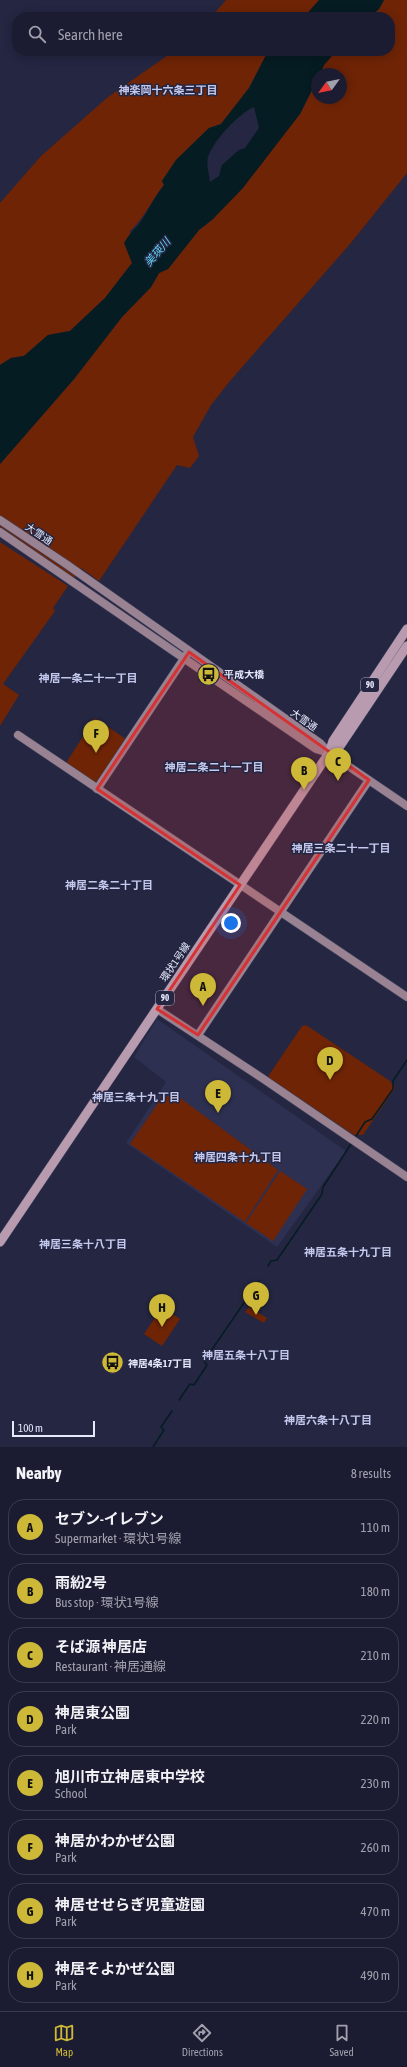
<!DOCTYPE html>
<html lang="en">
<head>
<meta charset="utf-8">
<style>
  body { margin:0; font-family:"Asap Condensed","Noto Sans JP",sans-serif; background:#28293e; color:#f1f3f6 }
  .compass { position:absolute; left:311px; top:68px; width:36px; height:36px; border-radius:50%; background:#1b1c32; box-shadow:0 2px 10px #0003; rotate:237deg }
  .scale { position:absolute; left:12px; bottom:10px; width:83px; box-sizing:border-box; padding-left:4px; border:2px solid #e6e9fb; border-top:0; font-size:11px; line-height:14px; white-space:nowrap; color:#e6e9fb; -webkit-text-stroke:3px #242642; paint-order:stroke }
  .you { position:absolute; left:231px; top:923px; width:14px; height:14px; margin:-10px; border:3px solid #fff; border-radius:50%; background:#1a73e8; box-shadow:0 0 0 6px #1a73e833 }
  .badge { display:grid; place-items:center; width:26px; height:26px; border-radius:50%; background:#ceb837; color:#111; font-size:13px; font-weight:700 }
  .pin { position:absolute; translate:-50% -33px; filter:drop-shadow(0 1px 2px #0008) }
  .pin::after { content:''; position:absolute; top:21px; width:14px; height:12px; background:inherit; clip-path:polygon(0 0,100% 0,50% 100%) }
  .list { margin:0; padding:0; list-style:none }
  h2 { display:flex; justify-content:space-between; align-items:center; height:52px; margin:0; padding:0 16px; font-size:17px }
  h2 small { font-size:13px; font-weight:400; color:#a0a1ac }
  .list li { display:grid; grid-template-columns:26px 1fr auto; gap:12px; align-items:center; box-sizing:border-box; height:56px; margin:0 8px 8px; padding:0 8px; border:1px solid #393a4d; border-radius:16px }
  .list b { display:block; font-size:15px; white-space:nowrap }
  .list p { margin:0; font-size:13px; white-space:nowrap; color:#a0a1ac }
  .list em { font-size:13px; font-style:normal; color:#a0a1ac }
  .icon { flex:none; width:22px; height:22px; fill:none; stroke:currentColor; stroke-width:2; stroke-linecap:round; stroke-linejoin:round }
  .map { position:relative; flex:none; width:407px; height:1447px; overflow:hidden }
  .search { position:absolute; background:#1b1c32; box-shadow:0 2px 10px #0003; left:12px; right:12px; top:12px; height:44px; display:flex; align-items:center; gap:10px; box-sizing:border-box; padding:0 14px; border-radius:16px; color:#a0a1ac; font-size:15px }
  .sheet { height:564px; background:#1b1c32 }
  nav { display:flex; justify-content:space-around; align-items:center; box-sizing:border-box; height:56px; border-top:1px solid #393a4d; background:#1b1c32; font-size:11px; color:#a0a1ac }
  nav a { display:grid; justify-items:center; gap:2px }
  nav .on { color:#ceb837 }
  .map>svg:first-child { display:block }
  .built { fill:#2e3051 }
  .green { fill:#6f2406 }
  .water { fill:#051c22; fill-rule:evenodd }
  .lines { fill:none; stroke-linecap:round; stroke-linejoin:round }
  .stream { stroke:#051c22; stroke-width:1.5 }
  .secondary-casing { stroke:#3f415c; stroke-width:9 }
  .primary-casing { stroke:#3f415c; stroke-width:10 }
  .secondary { stroke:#998291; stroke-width:8 }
  .primary { stroke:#b89bae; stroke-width:9 }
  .marked { fill:#d73233; fill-opacity:0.2; stroke:#d73233; stroke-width:3; stroke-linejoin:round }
  .labels { text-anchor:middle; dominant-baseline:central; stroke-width:3; stroke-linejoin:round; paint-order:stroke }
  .shield { fill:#242642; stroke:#acaec4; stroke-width:1 }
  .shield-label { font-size:9px; font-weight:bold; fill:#e6e9fb }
  .street-label { font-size:10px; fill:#e6e9fb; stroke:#242642 }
  .poi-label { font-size:10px; font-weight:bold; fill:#e6e9fb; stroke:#242642; text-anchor:start }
  .neighbourhood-label { font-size:11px; font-weight:bold; fill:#c4c9ed; stroke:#242642 }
  .water-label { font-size:11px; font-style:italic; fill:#5dd2f3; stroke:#242642 }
</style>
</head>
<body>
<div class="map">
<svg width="407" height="1447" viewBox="0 0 407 1447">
  <rect width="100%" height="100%" fill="#242642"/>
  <!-- built -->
  <path class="built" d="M157,1019L346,1151L277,1247L126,1143L166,1082L134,1057Z"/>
  <!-- green -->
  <path class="green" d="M226,0H320L304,17H211Z
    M384,0H407V173L350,244L230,381L211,405L193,437L199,456L190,468L177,465L99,581L81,568L74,578L0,527V464L74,379L122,317L151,287L159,273L168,269L199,230L213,219L300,114L317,80V98H341V74H320L324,65L336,51H390V17H370L379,9Z
    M174,51H271L266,56L249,88L221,124L209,128L176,160L162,181L164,185C151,201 145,217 130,231L132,263L105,298L70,331L48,335L24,356L11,358L0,365V203L41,156L108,97Z
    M0,542L68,586L53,608L55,611L3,684L19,695L0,726Z
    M95,718L129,741L97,789L64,766Z
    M306,1025L390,1081L395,1088L363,1135H354L269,1078V1075L302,1026Z
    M176,1095L278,1170L245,1222L130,1144L162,1097Z
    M280,1171L307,1189L273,1241L246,1223Z
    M162,1307L180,1319L162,1346L144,1334Z
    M249,1307L267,1318L264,1323L245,1312Z"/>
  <!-- water -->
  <path class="water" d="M319,0H384L379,9L370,17H304Z
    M271,51H336L324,65L320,74H317V80L300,114L243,188L213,219L199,230L168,269L159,273L151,287L122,317L74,379L0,464V365L11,358L24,356L48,335L70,331L105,298L132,263L124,243C130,232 138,227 143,218C150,207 155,196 164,185L162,181L176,160L209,128L221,124L249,88L266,55ZM254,107L259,128L245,148L239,150L222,165L219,176L210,182C209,175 206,163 208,157C214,140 238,114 254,107Z"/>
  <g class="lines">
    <!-- stream -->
    <path class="stream" d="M356,1136L365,1122L372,1119L393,1089V1081L407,1060
      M268,1266L271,1261L277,1260L322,1194L323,1187L351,1144
      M179,1400L190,1384L194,1385L207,1365L204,1361L259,1281
      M153,1447L164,1430L161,1427L172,1411"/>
    <defs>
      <path id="secondary" d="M0,520L66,564L320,743L329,753L407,806
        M0,532L316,749L329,753
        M18,735L407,997
        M97,789L187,654
        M157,1009L262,1078L407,1177
        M198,1035L369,780"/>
      <path id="primary" d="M329,753L340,746L407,646
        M0,1242L329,753L333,741L407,629"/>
    </defs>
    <!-- secondary casing -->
    <use href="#secondary" class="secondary-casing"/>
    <!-- primary casing -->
    <use href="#primary" class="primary-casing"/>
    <!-- secondary -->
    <use href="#secondary" class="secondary"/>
    <!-- primary -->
    <use href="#primary" class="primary"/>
  </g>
  <!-- marked area -->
  <path class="marked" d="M189,652L369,780L198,1035L157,1009L240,885L97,789Z"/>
  <!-- icons -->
  <defs>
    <symbol id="bus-disc" viewBox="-11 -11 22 22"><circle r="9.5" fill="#ceb837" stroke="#242642"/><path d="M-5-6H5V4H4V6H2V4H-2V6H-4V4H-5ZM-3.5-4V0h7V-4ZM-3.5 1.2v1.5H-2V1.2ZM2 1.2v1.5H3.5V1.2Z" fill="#111"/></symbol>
  </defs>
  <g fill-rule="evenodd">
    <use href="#bus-disc" x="196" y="662" width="25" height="25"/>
    <use href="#bus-disc" x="100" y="1350" width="25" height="25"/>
  </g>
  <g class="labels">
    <!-- shield labels -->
    <g class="shield">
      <rect x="361" y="678" width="18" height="14" rx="3"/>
      <rect x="156" y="991" width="18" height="14" rx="3"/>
    </g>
    <g class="shield-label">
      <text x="370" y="685">90</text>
      <text x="165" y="998">90</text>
    </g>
    <!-- street labels -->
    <g class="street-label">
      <text transform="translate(39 534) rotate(34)">大雪通</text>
      <text transform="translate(304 720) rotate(35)">大雪通</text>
      <text transform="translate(175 962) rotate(-56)">環状1号線</text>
    </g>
    <!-- poi labels -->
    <g class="poi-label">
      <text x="224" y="674">平成大橋</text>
      <text x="128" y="1363">神居4条17丁目</text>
    </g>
    <!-- neighbourhood labels -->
    <g class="neighbourhood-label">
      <text x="168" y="90">神楽岡十六条三丁目</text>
      <text x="88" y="678">神居一条二十一丁目</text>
      <text x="214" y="767">神居二条二十一丁目</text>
      <text x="341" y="848">神居三条二十一丁目</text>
      <text x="109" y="885">神居二条二十丁目</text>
      <text x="136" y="1097">神居三条十九丁目</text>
      <text x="238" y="1157">神居四条十九丁目</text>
      <text x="83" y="1244">神居三条十八丁目</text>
      <text x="348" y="1252">神居五条十九丁目</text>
      <text x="246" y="1355">神居五条十八丁目</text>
      <text x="328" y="1420">神居六条十八丁目</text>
    </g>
    <!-- water labels -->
    <g class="water-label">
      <text transform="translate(157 252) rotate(-49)">美瑛川</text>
    </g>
  </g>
</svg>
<svg class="compass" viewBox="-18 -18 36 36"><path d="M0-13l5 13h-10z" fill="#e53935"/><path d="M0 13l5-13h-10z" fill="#a0a1ac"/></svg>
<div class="scale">100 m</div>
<div class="you"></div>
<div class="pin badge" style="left:203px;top:1006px">A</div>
<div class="pin badge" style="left:304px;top:790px">B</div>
<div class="pin badge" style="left:338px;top:781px">C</div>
<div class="pin badge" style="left:330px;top:1080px">D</div>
<div class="pin badge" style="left:218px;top:1113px">E</div>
<div class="pin badge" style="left:96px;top:753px">F</div>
<div class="pin badge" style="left:256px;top:1315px">G</div>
<div class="pin badge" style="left:162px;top:1327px">H</div>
<div class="search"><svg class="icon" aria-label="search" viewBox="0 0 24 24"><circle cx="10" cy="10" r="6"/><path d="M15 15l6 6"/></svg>Search here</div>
</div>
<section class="sheet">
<h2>Nearby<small>8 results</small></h2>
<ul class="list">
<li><span class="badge">A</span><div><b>セブン-イレブン</b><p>Supermarket · 環状1号線</p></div><em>110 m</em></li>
<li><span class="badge">B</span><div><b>雨紛2号</b><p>Bus stop · 環状1号線</p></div><em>180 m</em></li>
<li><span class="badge">C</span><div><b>そば源 神居店</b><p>Restaurant · 神居通線</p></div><em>210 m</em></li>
<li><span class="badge">D</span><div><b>神居東公園</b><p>Park</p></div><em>220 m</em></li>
<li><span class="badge">E</span><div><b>旭川市立神居東中学校</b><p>School</p></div><em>230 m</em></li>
<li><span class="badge">F</span><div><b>神居かわかぜ公園</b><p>Park</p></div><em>260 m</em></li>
<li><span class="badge">G</span><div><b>神居せせらぎ児童遊園</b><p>Park</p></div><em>470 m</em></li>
<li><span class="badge">H</span><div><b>神居そよかぜ公園</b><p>Park</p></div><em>490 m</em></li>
</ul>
</section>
<nav>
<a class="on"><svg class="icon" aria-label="map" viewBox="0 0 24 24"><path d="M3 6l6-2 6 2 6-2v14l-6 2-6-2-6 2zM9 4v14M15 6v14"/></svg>Map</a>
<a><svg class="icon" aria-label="directions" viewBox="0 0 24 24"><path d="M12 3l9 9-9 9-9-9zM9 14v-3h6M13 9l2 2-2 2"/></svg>Directions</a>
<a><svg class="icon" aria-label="saved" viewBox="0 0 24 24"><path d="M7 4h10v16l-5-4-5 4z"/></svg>Saved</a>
</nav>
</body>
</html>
